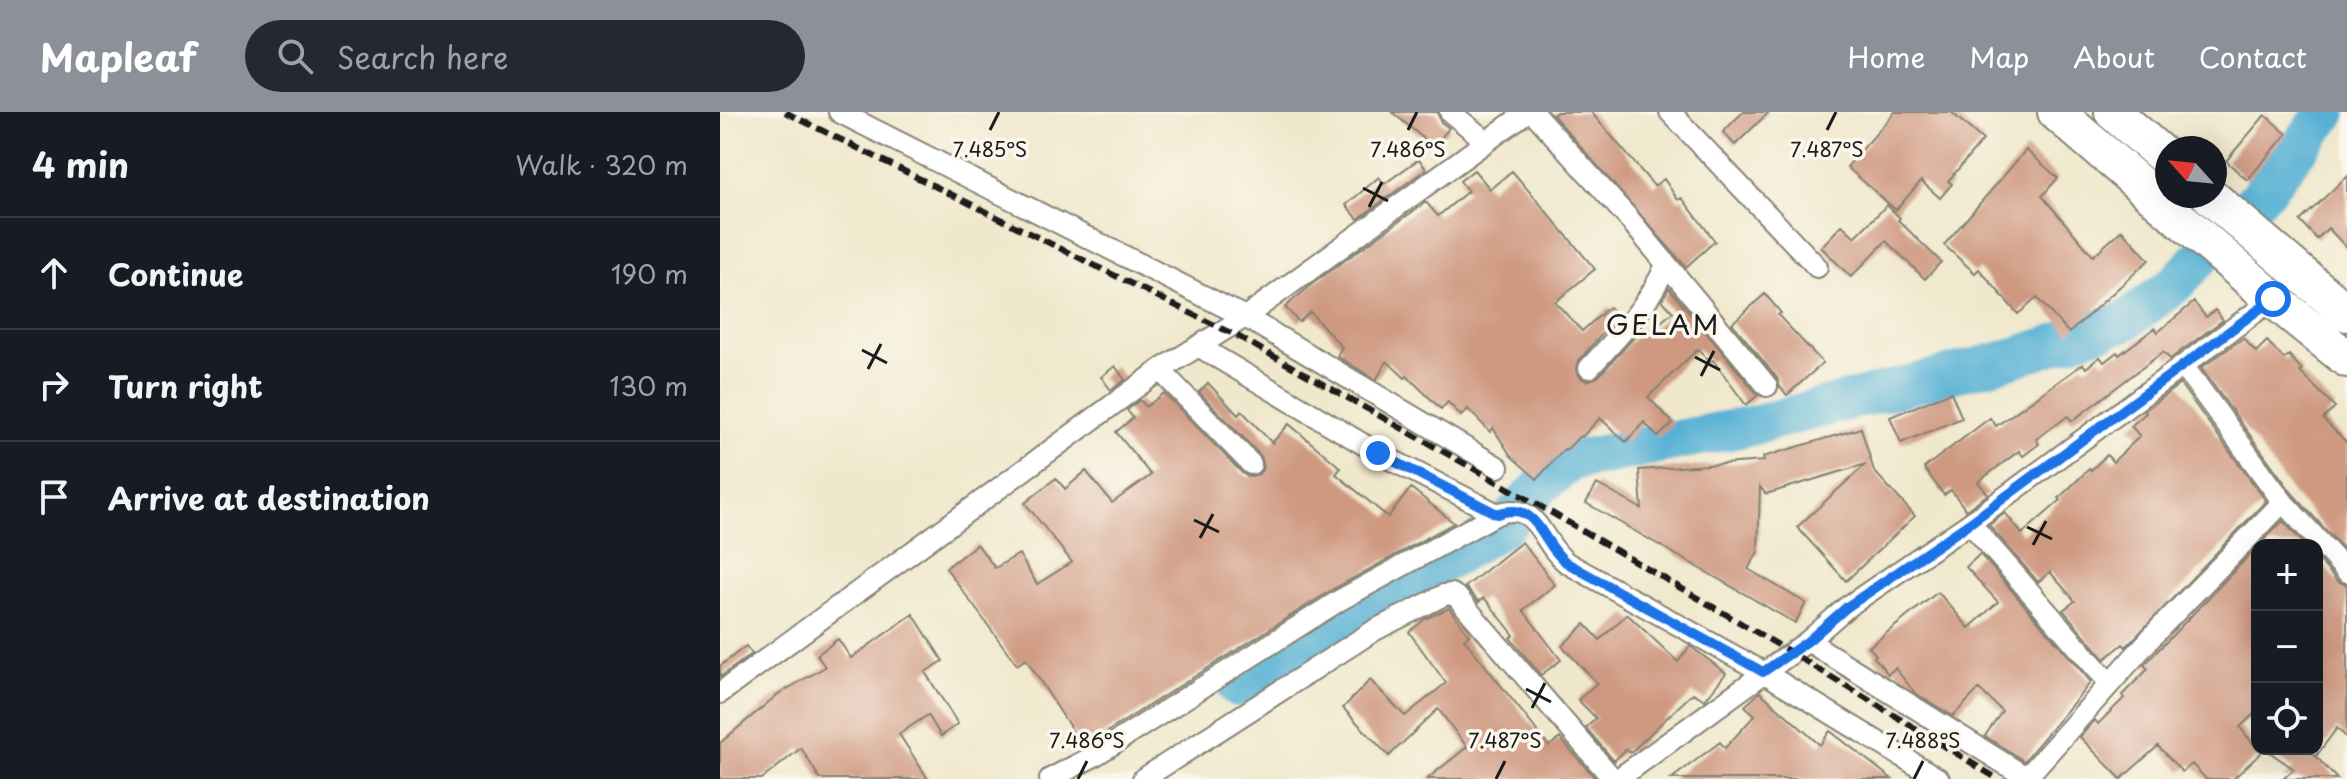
<!DOCTYPE html>
<html lang="en">
<head>
<meta charset="utf-8">
<style>
  body { margin:0; font-family:"Playpen Sans",sans-serif; background:#242831; color:#f1f3f6 }
  .controls { position:absolute; right:24px; bottom:24px; display:grid; overflow:hidden; border-radius:16px; box-shadow:0 8px 32px #0002 }
  .controls button { width:72px; height:72px; display:grid; place-items:center; padding:0; border:0; border-bottom:2px solid #363941; background:#171b24; color:#f1f3f6; font:40px sans-serif }
  .compass { position:absolute; left:1435px; top:24px; width:72px; height:72px; border-radius:50%; background:#171b24; box-shadow:0 8px 32px #0002; rotate:297deg }
  .stop { position:absolute; width:24px; height:24px; margin:-18px; border:6px solid #1a73e8; border-radius:50%; background:#fff }
  .stop.end { background:#1a73e8; border-color:#fff; box-shadow:0 2px 8px #0008 }
  .list { margin:0; padding:0; list-style:none }
  h2 { display:flex; justify-content:space-between; align-items:center; height:104px; margin:0; padding:0 32px; font-size:34px }
  h2 small { font-size:26px; font-weight:400; color:#9ea1a6 }
  .list li { display:grid; grid-template-columns:52px 1fr auto; gap:24px; align-items:center; box-sizing:border-box; height:112px; padding:0 32px; border-top:2px solid #363941 }
  .list b { display:block; font-size:30px; white-space:nowrap }
  .list em { font-size:26px; font-style:normal; color:#9ea1a6 }
  .icon { flex:none; width:44px; height:44px; fill:none; stroke:currentColor; stroke-width:2; stroke-linecap:round; stroke-linejoin:round }
  .map { position:relative; flex:none; width:1627px; height:667px; overflow:hidden }
  header { display:flex; align-items:center; gap:48px; box-sizing:border-box; height:112px; padding:0 40px; background:#8c9099; color:#fff }
  header strong { font-size:38px }
  nav { display:flex; gap:44px; margin-inline-start:auto; font-size:28px }
  .search { width:560px; height:72px; background:#242831; display:flex; align-items:center; gap:20px; box-sizing:border-box; padding:0 28px; border-radius:44px; color:#9ea1a6; font-size:30px }
  main { display:flex }
  aside { flex:1; background:#171b24 }
  .map>svg:first-child { display:block }
  .lines { fill:none; stroke-linecap:round; stroke-linejoin:round }
  .river { stroke:#56b1d4; stroke-width:40 }
  .building { fill:#cf9981 }
  .street-casing { stroke:#868274; stroke-width:24 }
  .highway-casing { stroke:#868274; stroke-width:40 }
  .street { stroke:#fff; stroke-width:20 }
  .highway { stroke:#fff; stroke-width:36 }
  .rail { stroke:#1c1c1c; stroke-width:6; stroke-dasharray:12 6; stroke-linecap:butt }
  .route { stroke:#1a73e8; stroke-width:10 }
  .ticks { fill:none; stroke:#1c1c1c; stroke-width:3 }
  .labels { text-anchor:middle; dominant-baseline:central; stroke-width:7; stroke-linejoin:round; paint-order:stroke }
  .quarter-label { font-size:28px; letter-spacing:2px; fill:#1c1c1c; stroke:#fbf7ec }
  .ticks-label { font-size:20px; text-anchor:middle; fill:#1c1c1c; stroke:#fbf7ec; stroke-width:7; stroke-linejoin:round; paint-order:stroke }
</style>
</head>
<body>
<header>
<strong>Mapleaf</strong>
<div class="search"><svg class="icon" aria-label="search" viewBox="0 0 24 24"><circle cx="10" cy="10" r="6"/><path d="M15 15l6 6"/></svg>Search here</div>
<nav><a>Home</a><a>Map</a><a>About</a><a>Contact</a></nav>
</header>
<main>
<aside>
<h2>4 min<small>Walk · 320 m</small></h2>
<ul class="list">
<li><svg class="icon" aria-label="ahead" viewBox="0 0 24 24"><path d="M12 20V5M6 11l6-6 6 6"/></svg><div><b>Continue</b></div><em>190 m</em></li>
<li><svg class="icon" aria-label="right" viewBox="0 0 24 24"><path d="M7 20v-9h11M14 6l5 5-5 5"/></svg><div><b>Turn right</b></div><em>130 m</em></li>
<li><svg class="icon" aria-label="arrive" viewBox="0 0 24 24"><path d="M6 21V4h12l-3 4 3 4H6"/></svg><div><b>Arrive at destination</b></div></li>
</ul>
</aside>
<div class="map">
<svg width="1627" height="667" viewBox="0 0 1627 667">
  <rect width="100%" height="100%" fill="#fbf7ec"/>
  <filter id="ink" filterUnits="userSpaceOnUse"><feTurbulence type="fractalNoise" baseFrequency=".0125" numOctaves="2"/><feDisplacementMap in="SourceGraphic" scale="16" xChannelSelector="R" yChannelSelector="G"/><feConvolveMatrix kernelMatrix="1 2 1 2 8 2 1 2 1" color-interpolation-filters="sRGB"/></filter>
  <filter id="wash" filterUnits="userSpaceOnUse"><feTurbulence type="fractalNoise" baseFrequency=".006" numOctaves="4" result="noise"/><feDisplacementMap in="SourceGraphic" scale="32" xChannelSelector="R" yChannelSelector="G"/><feGaussianBlur stdDeviation="1.8" result="paint"/><feColorMatrix in="noise" values="0 0 0 0 0 0 0 0 0 0 0 0 0 0 0 0 0 1.4 0 .05"/><feComposite in="paint" operator="in"/></filter>
  <g filter="url(#wash)">
    <rect width="100%" height="100%" fill="#f0e8cc"/>
    <g class="lines">
      <!-- river -->
      <path class="river" d="M517,575L784,414L824,371L851,349L1035,313L1286,248L1406,209L1454,173L1546,77L1607,0"/>
    </g>
    <g id="blocks">
      <!-- building -->
      <path class="building" d="M672,0H717L721,10L729,16L714,35Z
        M837,0H871L934,74L944,67L958,88L962,86L995,129L966,155L833,3Z
        M1023,0H1049L1015,33L1003,20Z
        M1175,0H1231L1263,28L1228,69L1232,72L1220,86L1201,69L1176,98L1127,55Z
        M1545,3L1567,22L1527,68L1506,49Z
        M1306,38L1338,66L1322,84L1373,144L1402,118L1429,148L1349,221L1317,186L1298,202L1259,157L1255,161L1224,133Z
        M699,47L706,57L638,107L626,93L659,65L664,72Z
        M754,58L770,77L792,59L875,157L835,190L862,219L889,195L898,204L859,248L856,259L861,266L867,269L878,265L920,219L924,224L953,200L942,188L949,176L1038,283L1026,293L993,248L990,250L978,237L928,285L953,311L938,325L924,310L906,330L880,306L862,325L860,324L846,338L844,337L817,367L791,344L773,316L770,320L748,297L741,304L728,290L721,297L687,264L685,266L667,249L656,268L617,244L622,235L590,200L579,210L565,195L592,172L706,90L718,104L748,79L740,69Z
        M1627,64V136L1608,116L1597,127L1580,109Z
        M1167,93L1180,106L1178,108L1221,150L1205,167L1166,129L1131,165L1101,135L1122,113L1135,125Z
        M1045,182L1061,201L1058,203L1103,251L1067,283L1060,275L1057,266L1012,211Z
        M1474,190L1486,205L1495,198L1503,208L1450,247L1443,240L1352,309L1348,304L1316,327L1319,332L1303,344L1299,339L1258,370L1268,382L1246,398L1231,378L1224,383L1204,356L1270,306L1276,314L1363,252L1366,256L1380,245L1384,250L1397,240L1399,243L1435,216L1438,220Z
        M1523,226L1536,240L1547,229L1564,247L1569,243L1582,258L1580,260L1615,295L1603,307L1627,331V441L1573,382L1481,256Z
        M395,254L405,268L391,278L381,265Z
        M488,271L518,303L522,299L552,331L569,312L621,356L616,362L668,405L691,376L734,411L613,477L363,635L306,547L297,553L226,456L257,432L275,456L299,442L317,472L352,450L305,391L336,366L345,377L366,359L392,391L431,363L396,320L413,306L407,298L420,288L426,295L444,281L522,361L528,365L539,362L544,355L541,344L479,280Z
        M1460,272L1546,389L1406,535L1403,532L1385,547L1343,498L1355,489L1330,460L1318,470L1269,413L1285,401L1302,422L1341,388L1339,386L1369,357L1370,359L1387,343L1393,350L1420,324L1411,314L1426,301L1424,299Z
        M1231,280L1242,306L1181,331L1170,305Z
        M1141,316L1154,359L1195,404L1126,469L1077,415L1146,352L1046,382L1040,375L1038,440L1028,457L1086,491L1075,511L866,391L877,372L922,397L919,358L1044,349L1043,345Z
        M1563,409L1585,433H1539Z
        M802,430L835,473L803,498L841,548L821,563L790,526L794,523L767,489L763,486L759,490L745,475Z
        M1537,435V599L1520,615L1537,637L1542,640L1513,667H1486L1472,652L1462,660L1438,634L1401,667L1360,625L1375,608L1378,612L1404,586L1402,583L1428,557L1424,553Z
        M1260,442L1371,570L1304,649L1265,624L1282,599L1259,577L1233,604L1195,581L1175,556L1168,562L1154,545L1156,543L1149,535L1218,480L1249,516L1278,490L1246,455Z
        M1597,446L1617,469L1627,473V626L1617,616L1597,643Z
        M729,496L749,523L744,527L829,634L840,626L876,667H707L747,635L718,597L669,644L623,596L650,568L685,604L726,571L689,520L705,507Z
        M193,502L223,549L205,560L238,612L221,624L208,603L179,622L208,667H100L81,636L42,667H0V631L57,583L105,555L97,543L118,527L131,546Z
        M907,502L958,550L970,534L1006,561L985,588L973,581L910,641L906,637L894,649L866,616L876,606L858,588L877,571L842,534L865,512L880,528Z
        M26,534L32,542L0,565V554Z
        M1040,580L1100,633L1110,619L1172,667H951L1000,630L1005,636L1035,603L1025,594Z
        M1545,637H1589L1617,667H1563L1574,657Z"/>
    </g>
  </g>
  <g filter="url(#ink)">
    <use href="#blocks" fill-opacity="0" stroke="#868274" stroke-width="2"/>
    <g class="lines">
      <defs>
        <path id="street" d="M119,0L525,205L778,355
          M730,0L766,29
          M813,0L910,108L1047,274
          M950,0L1097,155
          M478,234L658,341L777,402
          M1464,255L1563,390L1627,460
          M869,256C899,224 929,193 946,153
          M440,258L531,352
          M1250,411L1389,571
          M1088,529L1309,667
          M0,581L440,258L525,205L807,0
          M1306,666L1437,519L1563,390
          M330,667L374,644L620,488L777,402C819,387 820,431 847,451L1043,560L1219,667
          M423,667L655,518L724,483L732,482L738,486L893,667
          M898,667L1088,529L1127,495L1250,411L1553,187"/>
        <path id="highway" d="M1336,0L1553,187L1627,247
          M1393,0L1447,47
          M1490,84L1627,201"/>
      </defs>
      <!-- street casing -->
      <use href="#street" class="street-casing"/>
      <!-- highway casing -->
      <use href="#highway" class="highway-casing"/>
      <!-- street -->
      <use href="#street" class="street"/>
      <!-- highway -->
      <use href="#highway" class="highway"/>
      <!-- rail -->
      <path class="rail" d="M65,0L521,226L820,394L1072,541L1278,667"/>
    </g>
  </g>
  <g class="lines" filter="url(#ink)">
    <!-- route -->
    <path class="route" d="M658,341L777,402C819,387 820,431 847,451L1043,560L1088,529L1127,495L1250,411L1553,187"/>
  </g>
  <!-- ticks -->
  <path class="ticks" d="M270,18L279,0M688,18L697,0M1107,18L1116,0M643,76L668,89M649,95L662,70M142,238L167,251M975,245L1000,258M148,257L161,232M981,264L994,239M474,408L499,420M1307,415L1332,427M480,426L493,402M1313,433L1326,409M806,577L831,590M812,596L825,571M358,667L367,649M776,667L785,649M1194,667L1203,649"/>
  <g class="labels">
    <!-- quarter labels -->
    <g class="quarter-label">
      <text x="943" y="211">GELAM</text>
    </g>
  </g>
  <g class="ticks-label">
    <text x="270" y="45">7.485°S</text>
    <text x="688" y="45">7.486°S</text>
    <text x="1107" y="45">7.487°S</text>
    <text x="367" y="636">7.486°S</text>
    <text x="785" y="636">7.487°S</text>
    <text x="1203" y="636">7.488°S</text>
  </g>
</svg>
<div class="controls">
<button>+</button>
<button>−</button>
<button><svg class="icon" aria-label="locate" viewBox="0 0 24 24"><circle cx="12" cy="12" r="6"/><path d="M12 2v4M12 18v4M2 12h4M18 12h4"/></svg></button>
</div>
<svg class="compass" viewBox="-18 -18 36 36"><path d="M0-13l5 13h-10z" fill="#e53935"/><path d="M0 13l5-13h-10z" fill="#9ea1a6"/></svg>
<div class="stop" style="left:1553px;top:187px"></div>
<div class="stop end" style="left:658px;top:341px"></div>
</div>
</main>
</body>
</html>
